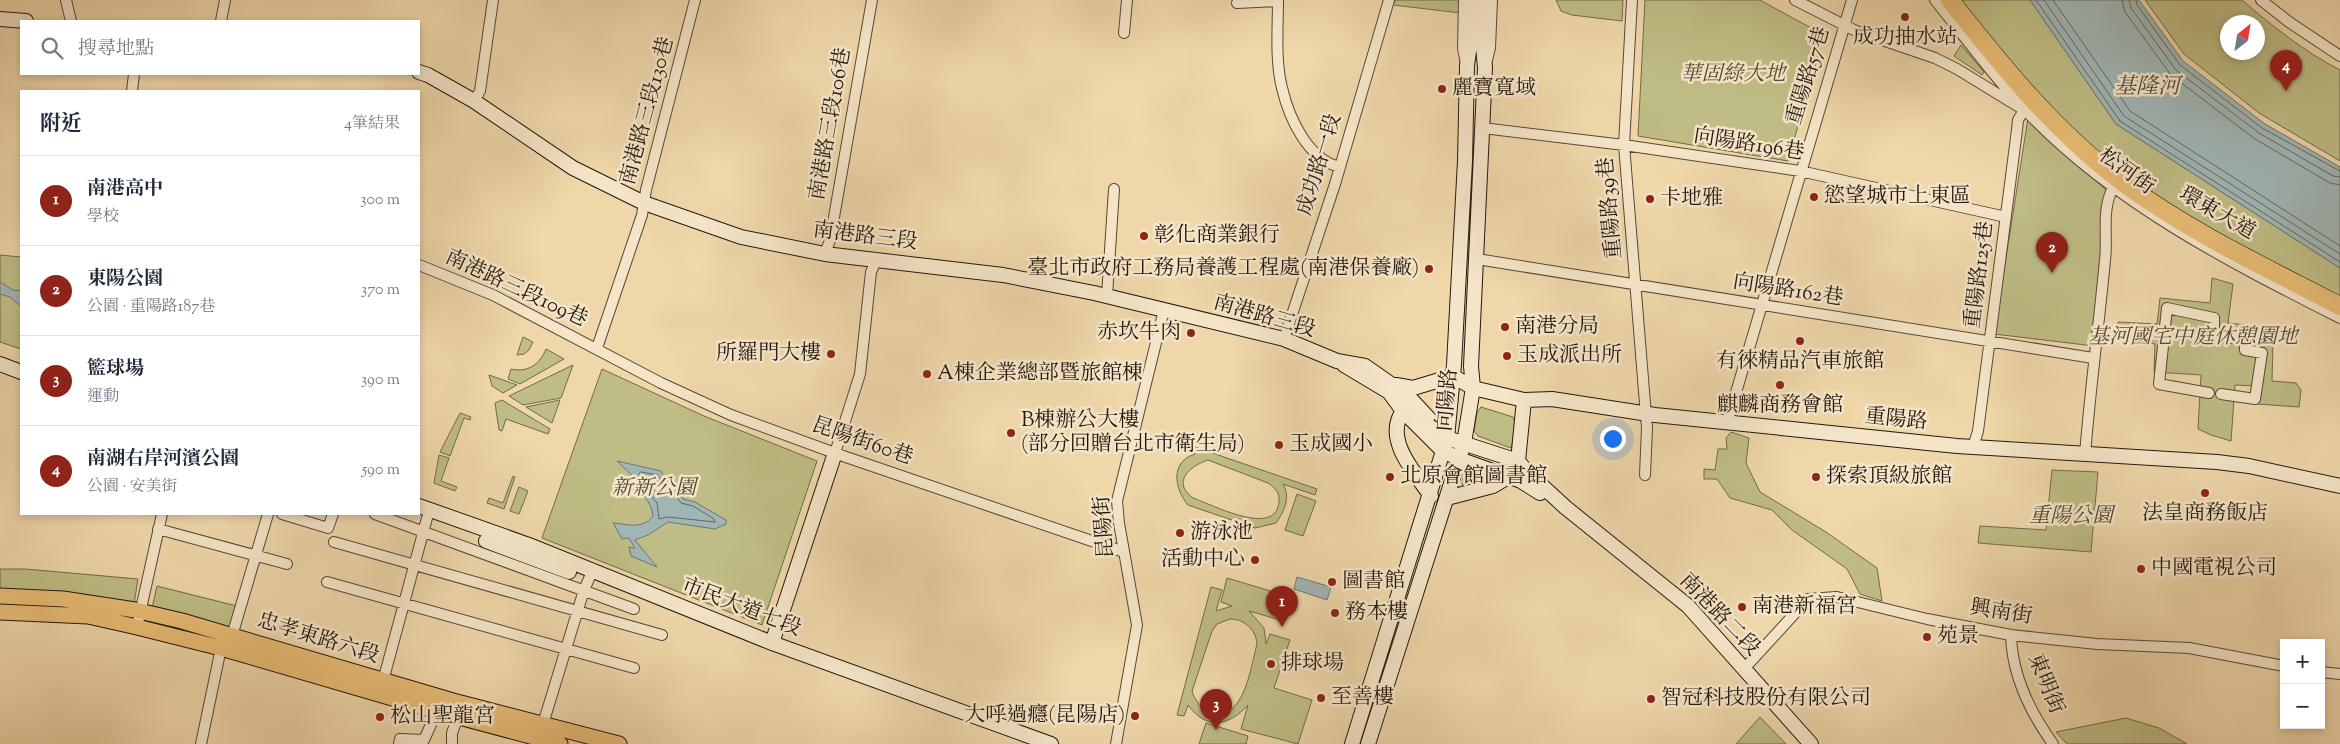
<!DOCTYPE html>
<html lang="zh-TW">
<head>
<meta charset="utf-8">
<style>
  body { margin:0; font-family:"Sorts Mill Goudy","Noto Serif TC",serif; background:#f2f2f3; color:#1f2937 }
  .controls { position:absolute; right:15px; bottom:15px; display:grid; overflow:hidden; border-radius:0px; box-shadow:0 2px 8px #0003 }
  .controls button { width:45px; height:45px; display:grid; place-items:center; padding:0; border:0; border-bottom:1px solid #e0e1e3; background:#fff; color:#1f2937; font:25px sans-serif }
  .compass { position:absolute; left:2220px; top:15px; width:45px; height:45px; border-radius:50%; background:#fff; box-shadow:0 2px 8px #0003; rotate:30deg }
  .you { position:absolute; left:1612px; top:438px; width:18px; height:18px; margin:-12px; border:4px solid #fff; border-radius:50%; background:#1a73e8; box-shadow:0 0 0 8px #1a73e833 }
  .badge { display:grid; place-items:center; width:32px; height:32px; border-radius:50%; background:#8f2418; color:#fff; font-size:16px; font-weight:700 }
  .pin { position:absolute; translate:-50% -41px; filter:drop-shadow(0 1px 2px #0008) }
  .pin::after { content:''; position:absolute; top:26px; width:18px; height:15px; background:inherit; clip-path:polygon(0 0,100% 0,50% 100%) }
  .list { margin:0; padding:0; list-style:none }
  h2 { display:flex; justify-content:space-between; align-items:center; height:65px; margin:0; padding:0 20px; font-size:21px }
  h2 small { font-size:16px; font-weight:400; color:#747a83 }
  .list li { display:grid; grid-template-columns:32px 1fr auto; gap:15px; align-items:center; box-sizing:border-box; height:90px; padding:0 20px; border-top:1px solid #e0e1e3 }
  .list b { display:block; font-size:19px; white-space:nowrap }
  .list p { margin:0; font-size:16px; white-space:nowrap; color:#747a83 }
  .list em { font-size:16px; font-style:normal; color:#747a83 }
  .icon { flex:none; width:28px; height:28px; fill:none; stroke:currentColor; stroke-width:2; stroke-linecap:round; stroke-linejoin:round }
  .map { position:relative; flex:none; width:2340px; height:744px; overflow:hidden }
  .search { position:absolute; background:#fff; box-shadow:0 2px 8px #0003; left:20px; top:20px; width:400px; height:55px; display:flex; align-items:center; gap:12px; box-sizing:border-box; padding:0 18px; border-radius:0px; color:#747a83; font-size:19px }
  .panel { position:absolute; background:#fff; box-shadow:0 2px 8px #0003; left:20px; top:90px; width:400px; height:425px; border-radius:0px }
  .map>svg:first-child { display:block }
  .green { fill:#bfbd85; stroke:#716a4a; fill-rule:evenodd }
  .water { fill:#a0b6b5; stroke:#6e7773 }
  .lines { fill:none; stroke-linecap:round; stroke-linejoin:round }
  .shore { stroke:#626762; stroke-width:1 }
  .street-casing { stroke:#564836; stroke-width:12 }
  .secondary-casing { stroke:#23180f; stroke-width:16 }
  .primary-casing { stroke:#23180f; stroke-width:17 }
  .highway-casing { stroke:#23180f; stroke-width:19 }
  .street { stroke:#f5e5c8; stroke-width:10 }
  .secondary { stroke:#f5e5c8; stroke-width:14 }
  .primary { stroke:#e8bc75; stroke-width:15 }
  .highway { stroke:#e8bc75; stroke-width:18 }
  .poi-dot { fill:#8f2418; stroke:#f5e5c8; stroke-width:2 }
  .labels { text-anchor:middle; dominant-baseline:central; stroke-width:5; stroke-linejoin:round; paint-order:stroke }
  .poi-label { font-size:21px; fill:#23180f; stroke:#f5e5c8; text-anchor:start }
  .park-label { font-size:21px; font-style:italic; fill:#524a32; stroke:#f5e5c8 }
  .street-label { font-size:21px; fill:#23180f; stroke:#f5e5c8 }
  .water-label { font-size:22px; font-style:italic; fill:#4f4f49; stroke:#f5e5c8 }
</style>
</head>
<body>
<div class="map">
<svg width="2340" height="744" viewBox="0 0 2340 744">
  <rect width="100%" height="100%" fill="#efd7aa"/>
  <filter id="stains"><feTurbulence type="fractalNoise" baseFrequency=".004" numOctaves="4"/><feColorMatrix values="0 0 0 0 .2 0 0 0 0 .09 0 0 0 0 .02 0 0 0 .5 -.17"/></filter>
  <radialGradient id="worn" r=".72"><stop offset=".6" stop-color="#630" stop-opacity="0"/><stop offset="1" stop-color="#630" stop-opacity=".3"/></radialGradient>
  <!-- green -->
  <path class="green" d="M1395,0H1462L1461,13L1393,5Z
    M1556,0H1623L1622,21L1572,15L1561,11Z
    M1645,0H1760L1824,35L1788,161L1638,136Z
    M1961,0H2030L2116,124L2340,268V303L2217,239L2122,177L2010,66Z
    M2145,0H2242C2272,26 2305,52 2340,70V161L2259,113L2184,54ZM2228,22H2258V52H2228Z
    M1961,45L1984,72L1982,75L1954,56Z
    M2028,118L2107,191L2094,346L1994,334Z
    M0,255L21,257V349L0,342Z
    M2212,278L2233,284L2228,323L2256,326L2255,340L2273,342L2272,381L2296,383L2301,390L2299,407L2257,404L2259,386L2235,385L2231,441L2211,435L2198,429L2201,375L2154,372L2155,344L2116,338L2118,322L2157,324L2160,298L2210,303Z
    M523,337L533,342L529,350L524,354L517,355Z
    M546,349L564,359L520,384L508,379L511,369C528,373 540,364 546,349Z
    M573,365L561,398L523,405L509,396Z
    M602,369L704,416L817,461L762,625L542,538Z
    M489,375L517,385L503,393L492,386Z
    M502,400L550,429L548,434L506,419L502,431L499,430L495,403Z
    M560,400L552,423L526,407Z
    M1481,407L1513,417L1517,428L1511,448L1478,436L1474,431L1477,413Z
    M460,413L471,417L470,420L464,418L450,456L440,452Z
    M1731,432L1749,438L1746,463L1760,492L1826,532L1877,568L1882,601L1860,594L1847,569L1792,530L1772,510L1730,498L1717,479H1704V469L1715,470L1718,449H1727L1726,438Z
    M1189,445L1317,489L1315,495L1283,484C1291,497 1284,512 1276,523L1255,528L1188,505C1174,488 1170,462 1195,454L1187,451ZM1208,460L1268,483C1275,488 1280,492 1279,502C1276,538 1213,505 1193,498C1171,482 1190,466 1208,460Z
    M439,455L449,458L441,481L457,487L455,491L434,483Z
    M1465,468L1494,476L1462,485Z
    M2052,470L2098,472L2091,552L1978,543L1980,526L2046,530Z
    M513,476L515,477L504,509L487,503L489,498L503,503Z
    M519,487L528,491L519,514L510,511Z
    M1297,494L1316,501L1303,536L1285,530Z
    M0,569H25L138,579L134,604L0,593Z
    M1227,578L1287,596L1280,620L1249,611L1264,628L1266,644L1270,634L1290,640L1274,688L1312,700L1298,744L1241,729L1248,705C1229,726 1207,731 1188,705L1184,716L1177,715L1211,587L1222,590L1216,611L1232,606L1221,602ZM1230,619C1245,619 1256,630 1257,644C1251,666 1244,722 1212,713C1202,710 1195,701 1192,691L1212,631L1217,624Z
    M157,586L237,606L231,629L152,608Z
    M1760,717L1786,744H1736Z
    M2126,718L2159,728L2187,744H2067L2056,732Z
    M1206,723L1248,736L1246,744H1199Z"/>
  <!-- water -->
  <path class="water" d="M2030,0H2139L2183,61L2265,124L2340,167V268L2116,124Z
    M0,282L13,290L21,291V306L10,297L0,294Z
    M617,461L661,471L669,487L679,490L683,499L695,502L726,520V524L715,529L668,522L648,535L635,540L657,567L631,556L629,547L635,548L629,538L622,539L613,523C628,524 642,530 653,516C652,500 639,495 638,481Z
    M1297,577L1331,587L1327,600L1294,589Z"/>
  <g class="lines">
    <!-- shore -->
    <path class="shore" d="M2036,0L2120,121L2340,262
      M2044,0L2124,116L2340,254
      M2053,0L2130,111L2340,246
      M2122,0L2125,12L2171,75L2255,139L2330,183L2340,185
      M2129,0L2131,8L2176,70L2259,133L2333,176L2340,177
      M2136,0L2137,5L2180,65L2262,128L2340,171
      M641,472L658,475L666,491L675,495L681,503L693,506L714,519L715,522L668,517L659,519L657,503L643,486L639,474Z"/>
    <defs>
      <path id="street" d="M66,0L71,21
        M1278,0C1278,28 1275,60 1282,88C1289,118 1308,160 1340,167
        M1464,0L1463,48L1465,59
        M1632,0L1624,145L1647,428L1645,475
        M1795,0L1856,31L1935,58L1957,69L2024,110L2018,120L2017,130L1978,431L1973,447
        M1935,0C1965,37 1993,76 2026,111C2113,203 2228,261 2340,318
        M2261,0L2289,22L2340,56
        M1237,3L1278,1
        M221,21L225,0
        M1124,33L1127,0
        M1487,60L1490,48L1492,0
        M132,91L134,74
        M474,101L480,91L493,0
        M1483,128L1624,145L1800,171L2006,217
        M825,254L830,240L872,0
        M1477,259L2093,358
        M419,265L493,295L661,383L731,415L843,456L1124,552
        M1107,296L1114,189
        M1284,339L1335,184L1389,0
        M597,348L642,215L646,190L695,0
        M2209,393L2159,384L2167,308L2214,318V336L2245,339V350L2262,353L2255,399L2221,394
        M1727,423L1852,0
        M835,453L860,374L871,272L877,259
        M2085,455C2090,390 2099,325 2105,260C2108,236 2101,210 2113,188
        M282,514L328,528L333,514
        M375,514L634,609
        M158,529L287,564
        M334,542L662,635
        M327,582L634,668
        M137,627L162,514
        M2011,635C2012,676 2030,712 2053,744
        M232,636L268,514
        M1744,669L1808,599L1837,597L1927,619L2011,635L2097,644L2189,648L2284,666
        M2321,672L2340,674
        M383,681L427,518
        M543,724L584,590L592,572
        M201,744L221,648
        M399,744L400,739L424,740L437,711
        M452,744V733L460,711
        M1116,744L1137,625L1119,523L1117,501L1164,310"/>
      <path id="secondary" d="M0,19L26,21
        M419,72L428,75L474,101L573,168L644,203L741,237L825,254L1003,275L1094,293L1284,339L1337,361L1365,366L1408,396L1447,438L1518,461L1528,473L1565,507L1688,606L1811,744
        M0,364L21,372
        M1344,365L1389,392L1403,411L1442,450L1459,459L1521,481L1540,493
        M1453,376L1473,388L1524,400L1552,399L1655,415L1957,446L2217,462L2249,466L2340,486
        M1396,385L1413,388L1453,376
        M1403,411C1383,439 1415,473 1431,496
        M1518,461L1524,400
        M1447,498L1493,486L1508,477
        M419,506L529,545L772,643L1051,744
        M486,541L569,572
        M772,643L835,453
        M1352,744L1447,438L1454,365L1465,161L1467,65L1470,45L1472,0
        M1368,744L1464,443L1473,388L1471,366L1485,68L1483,46L1485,0"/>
      <path id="primary" d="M0,596L63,599L135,610L182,621L453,701L619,744
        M0,612L88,616L137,627L221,648L437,711L560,744"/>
      <path id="highway" d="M1950,0C2002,66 2056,133 2125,184C2192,233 2267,268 2340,306"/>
    </defs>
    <!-- street casing -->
    <use href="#street" class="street-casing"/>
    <!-- secondary casing -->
    <use href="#secondary" class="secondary-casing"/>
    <!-- primary casing -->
    <use href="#primary" class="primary-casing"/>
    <!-- highway casing -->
    <use href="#highway" class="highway-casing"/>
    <!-- street -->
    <use href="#street" class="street"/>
    <!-- secondary -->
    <use href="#secondary" class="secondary"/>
    <!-- primary -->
    <use href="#primary" class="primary"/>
    <!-- highway -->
    <use href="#highway" class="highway"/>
  </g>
  <!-- markers -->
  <g class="poi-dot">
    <circle cx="1905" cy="17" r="5"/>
    <circle cx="1442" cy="89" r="5"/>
    <circle cx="1814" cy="197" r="5"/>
    <circle cx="1650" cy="199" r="5"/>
    <circle cx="1144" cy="236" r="5"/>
    <circle cx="1429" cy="269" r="5"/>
    <circle cx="1505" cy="327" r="5"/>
    <circle cx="1191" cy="333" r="5"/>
    <circle cx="1800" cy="341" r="5"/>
    <circle cx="831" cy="354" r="5"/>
    <circle cx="1507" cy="356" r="5"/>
    <circle cx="927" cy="374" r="5"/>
    <circle cx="1780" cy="385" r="5"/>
    <circle cx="1011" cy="433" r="5"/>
    <circle cx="1279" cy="445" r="5"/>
    <circle cx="1390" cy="477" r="5"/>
    <circle cx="1816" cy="477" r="5"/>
    <circle cx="2205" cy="493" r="5"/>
    <circle cx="1180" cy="533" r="5"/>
    <circle cx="1255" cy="560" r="5"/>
    <circle cx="2141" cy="569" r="5"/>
    <circle cx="1332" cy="582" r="5"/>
    <circle cx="1742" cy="607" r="5"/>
    <circle cx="1335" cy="613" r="5"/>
    <circle cx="1927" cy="637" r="5"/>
    <circle cx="1271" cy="664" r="5"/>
    <circle cx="1321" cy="698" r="5"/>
    <circle cx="1651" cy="699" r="5"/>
    <circle cx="1135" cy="716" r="5"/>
    <circle cx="380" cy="717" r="5"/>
  </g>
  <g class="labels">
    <!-- poi labels -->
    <g class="poi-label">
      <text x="1905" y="38" text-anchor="middle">成功抽水站</text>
      <text x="1452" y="89">麗寶寬域</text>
      <text x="1824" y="197">慾望城市上東區</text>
      <text x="1660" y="199">卡地雅</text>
      <text x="1154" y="236">彰化商業銀行</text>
      <text x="1419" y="269" text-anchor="end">臺北市政府工務局養護工程處(南港保養廠)</text>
      <text x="1515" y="327">南港分局</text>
      <text x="1181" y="333" text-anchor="end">赤坎牛肉</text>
      <text x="821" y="354" text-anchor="end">所羅門大樓</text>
      <text x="1517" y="356">玉成派出所</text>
      <text x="1800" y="362" text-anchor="middle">有徠精品汽車旅館</text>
      <text x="937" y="374">A棟企業總部暨旅館棟</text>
      <text x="1780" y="406" text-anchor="middle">麒麟商務會館</text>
      <text x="1021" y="421">B棟辦公大樓<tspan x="1021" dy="24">(部分回贈台北市衛生局)</tspan></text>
      <text x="1289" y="445">玉成國小</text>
      <text x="1400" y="477">北原會館圖書館</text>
      <text x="1826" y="477">探索頂級旅館</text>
      <text x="2205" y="514" text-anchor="middle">法皇商務飯店</text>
      <text x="1190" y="533">游泳池</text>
      <text x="1245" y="560" text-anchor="end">活動中心</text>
      <text x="2151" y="569">中國電視公司</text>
      <text x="1342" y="582">圖書館</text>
      <text x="1752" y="607">南港新福宮</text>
      <text x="1345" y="613">務本樓</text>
      <text x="1937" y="637">苑景</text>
      <text x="1281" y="664">排球場</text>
      <text x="1331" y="698">至善樓</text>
      <text x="1661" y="699">智冠科技股份有限公司</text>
      <text x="1125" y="716" text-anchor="end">大呼過癮(昆陽店)</text>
      <text x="390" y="717">松山聖龍宮</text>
    </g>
    <!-- park labels -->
    <g class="park-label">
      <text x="1733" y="75">華固綠大地</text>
      <text x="2193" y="338">基河國宅中庭休憩園地</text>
      <text x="654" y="489">新新公園</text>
      <text x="2071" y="517">重陽公園</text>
    </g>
    <!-- street labels -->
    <g class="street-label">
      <text transform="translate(1809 76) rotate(-73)">重陽路57巷</text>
      <text transform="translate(648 111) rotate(-75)">南港路三段130巷</text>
      <text transform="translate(831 124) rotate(-80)">南港路三段106巷</text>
      <text transform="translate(1749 145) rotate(9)">向陽路196巷</text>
      <text transform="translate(1320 165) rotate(-73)">成功路一段</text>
      <text transform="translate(2126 172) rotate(36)">松河街</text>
      <text transform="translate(1611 208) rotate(-95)">重陽路39巷</text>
      <text transform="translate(2217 214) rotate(30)">環東大道</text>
      <text transform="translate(865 237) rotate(7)">南港路三段</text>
      <text transform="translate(1980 275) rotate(-83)">重陽路125巷</text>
      <text transform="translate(516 289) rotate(25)">南港路三段109巷</text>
      <text transform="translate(1788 291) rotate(9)">向陽路162巷</text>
      <text transform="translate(1264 317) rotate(16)">南港路三段</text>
      <text transform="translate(1448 400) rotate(-85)">向陽路</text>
      <text transform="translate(1896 420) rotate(6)">重陽路</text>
      <text transform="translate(862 442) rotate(19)">昆陽街60巷</text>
      <text transform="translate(1105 527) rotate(-94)">昆陽街</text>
      <text transform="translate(741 608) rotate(21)">市民大道七段</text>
      <text transform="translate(2001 613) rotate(9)">興南街</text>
      <text transform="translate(1719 615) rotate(46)">南港路二段</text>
      <text transform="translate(318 639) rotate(17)">忠孝東路六段</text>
      <text transform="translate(2045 684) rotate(68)">東明街</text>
    </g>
    <!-- water labels -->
    <g class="water-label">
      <text x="2147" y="88">基隆河</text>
    </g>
  </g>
  <rect width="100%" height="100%" filter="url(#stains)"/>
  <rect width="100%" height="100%" fill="url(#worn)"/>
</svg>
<div class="controls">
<button>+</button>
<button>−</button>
</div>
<svg class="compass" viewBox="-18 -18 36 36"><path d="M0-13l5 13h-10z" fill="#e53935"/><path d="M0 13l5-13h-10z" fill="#747a83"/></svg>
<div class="you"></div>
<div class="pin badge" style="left:1282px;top:627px">1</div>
<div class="pin badge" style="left:2052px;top:273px">2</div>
<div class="pin badge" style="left:1216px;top:730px">3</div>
<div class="pin badge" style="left:2286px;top:91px">4</div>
<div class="search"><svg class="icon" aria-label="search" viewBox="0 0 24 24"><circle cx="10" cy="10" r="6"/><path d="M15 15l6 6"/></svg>搜尋地點</div>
<section class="panel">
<h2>附近<small>4筆結果</small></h2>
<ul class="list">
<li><span class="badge">1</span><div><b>南港高中</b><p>學校</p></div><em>300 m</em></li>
<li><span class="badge">2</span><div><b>東陽公園</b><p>公園 · 重陽路187巷</p></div><em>370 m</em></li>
<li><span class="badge">3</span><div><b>籃球場</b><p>運動</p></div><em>390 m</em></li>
<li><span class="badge">4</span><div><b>南湖右岸河濱公園</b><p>公園 · 安美街</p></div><em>590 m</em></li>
</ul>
</section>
</div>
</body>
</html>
